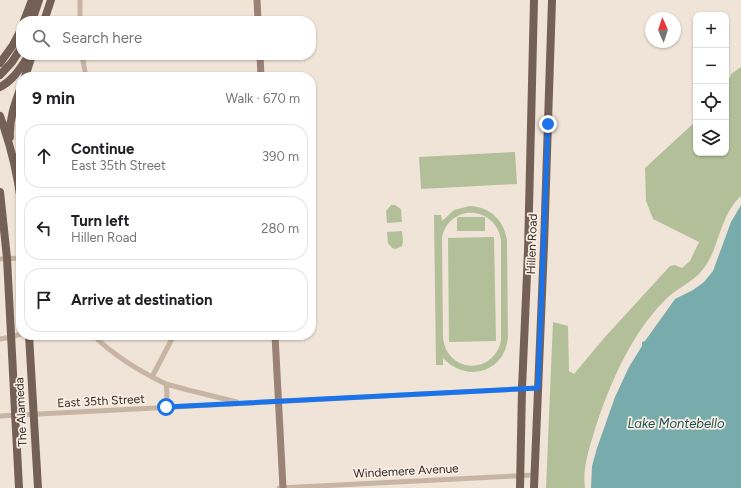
<!DOCTYPE html>
<html lang="en">
<head>
<meta charset="utf-8">
<style>
  body { margin:0; font-family:Figtree,sans-serif; background:#f2f2f2; color:#202124 }
  .controls { position:absolute; right:12px; top:12px; display:grid; overflow:hidden; border-radius:8px; box-shadow:0 1px 3px #0004 }
  .controls button { width:36px; height:36px; display:grid; place-items:center; padding:0; border:0; border-bottom:1px solid #e0e0e0; background:#fff; color:#202124; font:20px sans-serif }
  .compass { position:absolute; left:645px; top:12px; width:36px; height:36px; border-radius:50%; background:#fff; box-shadow:0 1px 3px #0004; rotate:357deg }
  .stop { position:absolute; width:12px; height:12px; margin:-9px; border:3px solid #1a73e8; border-radius:50%; background:#fff }
  .stop.end { background:#1a73e8; border-color:#fff; box-shadow:0 1px 4px #0008 }
  .list { margin:0; padding:0; list-style:none }
  h2 { display:flex; justify-content:space-between; align-items:center; height:52px; margin:0; padding:0 16px; font-size:17px }
  h2 small { font-size:13px; font-weight:400; color:#757577 }
  .list li { display:grid; grid-template-columns:26px 1fr auto; gap:12px; align-items:center; box-sizing:border-box; height:64px; margin:0 8px 8px; padding:0 8px; border:1px solid #e0e0e0; border-radius:16px }
  .list b { display:block; font-size:15px; white-space:nowrap }
  .list p { margin:0; font-size:13px; white-space:nowrap; color:#757577 }
  .list em { font-size:13px; font-style:normal; color:#757577 }
  .icon { flex:none; width:22px; height:22px; fill:none; stroke:currentColor; stroke-width:2; stroke-linecap:round; stroke-linejoin:round }
  .map { position:relative; flex:none; width:741px; height:488px; overflow:hidden }
  .search { position:absolute; background:#fff; box-shadow:0 1px 3px #0004; left:16px; top:16px; width:300px; height:44px; display:flex; align-items:center; gap:10px; box-sizing:border-box; padding:0 14px; border-radius:16px; color:#757577; font-size:15px }
  .panel { position:absolute; background:#fff; box-shadow:0 1px 3px #0004; left:16px; top:72px; width:300px; height:268px; border-radius:16px }
  .map>svg:first-child { display:block }
  .green { fill:#b3bf98; fill-rule:evenodd }
  .water { fill:#78acac }
  .lines { fill:none; stroke-linecap:round; stroke-linejoin:round }
  .street { stroke:#c8b4a4; stroke-width:5 }
  .secondary { stroke:#9b8276; stroke-width:7 }
  .primary { stroke:#756057; stroke-width:8 }
  .route { stroke:#1a73e8; stroke-width:5 }
  .labels { text-anchor:middle; dominant-baseline:central; stroke-width:3.5; stroke-linejoin:round; paint-order:stroke }
  .street-label { font-size:12px; fill:#332a26; stroke:#f8eee4 }
  .water-label { font-size:13px; font-style:italic; fill:#1c5153; stroke:#f8eee4 }
</style>
</head>
<body>
<div class="map">
<svg width="741" height="488" viewBox="0 0 741 488">
  <rect width="100%" height="100%" fill="#f0e4d8"/>
  <!-- green -->
  <path class="green" d="M741,67V196C720,215 720,246 704,268C693,283 676,288 664,301C631,335 611,381 596,426C590,446 582,467 585,488H546L553,322L568,326L569,371L574,374L605,337L670,266L675,265L682,268L690,261L699,242L653,219L646,201L645,168L696,121V153H726V88L731,74Z
    M515,152L517,184L421,189L419,157Z
    M391,205H395L401,209L402,222L387,223L386,211Z
    M470,206C490,207 504,220 507,240L508,336C506,372 467,384 443,358V365H436L434,215H441L442,221L454,210ZM466,213C484,211 498,222 501,240V341C493,376 446,373 443,337L442,237C445,224 453,216 466,213Z
    M458,217H485V231H457V218Z
    M402,231L403,242L402,246L396,249L392,248L388,243L387,232Z
    M494,237L496,341L449,342L448,238Z"/>
  <!-- water -->
  <path class="water" d="M741,205V488H591L592,466L597,448L615,397L629,367L642,346V342L645,341L675,299L693,290L704,282L713,271L731,222Z"/>
  <g class="lines">
    <!-- street -->
    <path class="street" d="M80,0V21
      M241,21L258,20
      M82,55L86,77
      M12,110H21
      M0,259L21,258
      M93,335C114,356 139,371 166,384L167,393L166,407
      M0,339L11,337L21,334
      M152,377L174,335
      M166,384L188,390L237,402
      M0,416L538,388
      M279,488L535,475"/>
    <!-- secondary -->
    <path class="secondary" d="M257,0L258,21
      M260,55L261,77
      M275,335L283,488"/>
    <!-- primary -->
    <path class="primary" d="M24,21L32,0
      M32,21L39,0
      M44,21L51,0
      M0,63L13,45L21,30
      M0,75L12,62L21,48
      M25,77L32,55
      M0,87C13,81 21,67 29,55
      M0,116C10,143 17,172 21,201
      M10,137C9,119 15,103 21,87
      M0,192L7,258L19,488
      M29,335L38,488
      M520,488L522,388L528,251L534,0
      M534,488L544,245L552,0"/>
  </g>
  <g class="lines">
    <!-- route -->
    <path class="route" d="M166,407L538,388L548,124"/>
  </g>
  <g class="labels">
    <!-- street labels -->
    <g class="street-label">
      <text transform="translate(532 244) rotate(-88)">Hillen Road</text>
      <text transform="translate(101 401) rotate(-3)">East 35th Street</text>
      <text transform="translate(21 412) rotate(-93)">The Alameda</text>
      <text transform="translate(406 471) rotate(-3)">Windemere Avenue</text>
    </g>
    <!-- water labels -->
    <g class="water-label">
      <text x="676" y="423">Lake Montebello</text>
    </g>
  </g>
</svg>
<div class="controls">
<button>+</button>
<button>−</button>
<button><svg class="icon" aria-label="locate" viewBox="0 0 24 24"><circle cx="12" cy="12" r="6"/><path d="M12 2v4M12 18v4M2 12h4M18 12h4"/></svg></button>
<button><svg class="icon" aria-label="layers" viewBox="0 0 24 24"><path d="M12 4l9 5-9 5-9-5zM3 14l9 5 9-5"/></svg></button>
</div>
<svg class="compass" viewBox="-18 -18 36 36"><path d="M0-13l5 13h-10z" fill="#e53935"/><path d="M0 13l5-13h-10z" fill="#757577"/></svg>
<div class="stop" style="left:166px;top:407px"></div>
<div class="stop end" style="left:548px;top:124px"></div>
<div class="search"><svg class="icon" aria-label="search" viewBox="0 0 24 24"><circle cx="10" cy="10" r="6"/><path d="M15 15l6 6"/></svg>Search here</div>
<section class="panel">
<h2>9 min<small>Walk · 670 m</small></h2>
<ul class="list">
<li><svg class="icon" aria-label="ahead" viewBox="0 0 24 24"><path d="M12 20V5M6 11l6-6 6 6"/></svg><div><b>Continue</b><p>East 35th Street</p></div><em>390 m</em></li>
<li><svg class="icon" aria-label="left" viewBox="0 0 24 24"><path d="M17 20v-9H6M10 6l-5 5 5 5"/></svg><div><b>Turn left</b><p>Hillen Road</p></div><em>280 m</em></li>
<li><svg class="icon" aria-label="arrive" viewBox="0 0 24 24"><path d="M6 21V4h12l-3 4 3 4H6"/></svg><div><b>Arrive at destination</b></div></li>
</ul>
</section>
</div>
</body>
</html>
